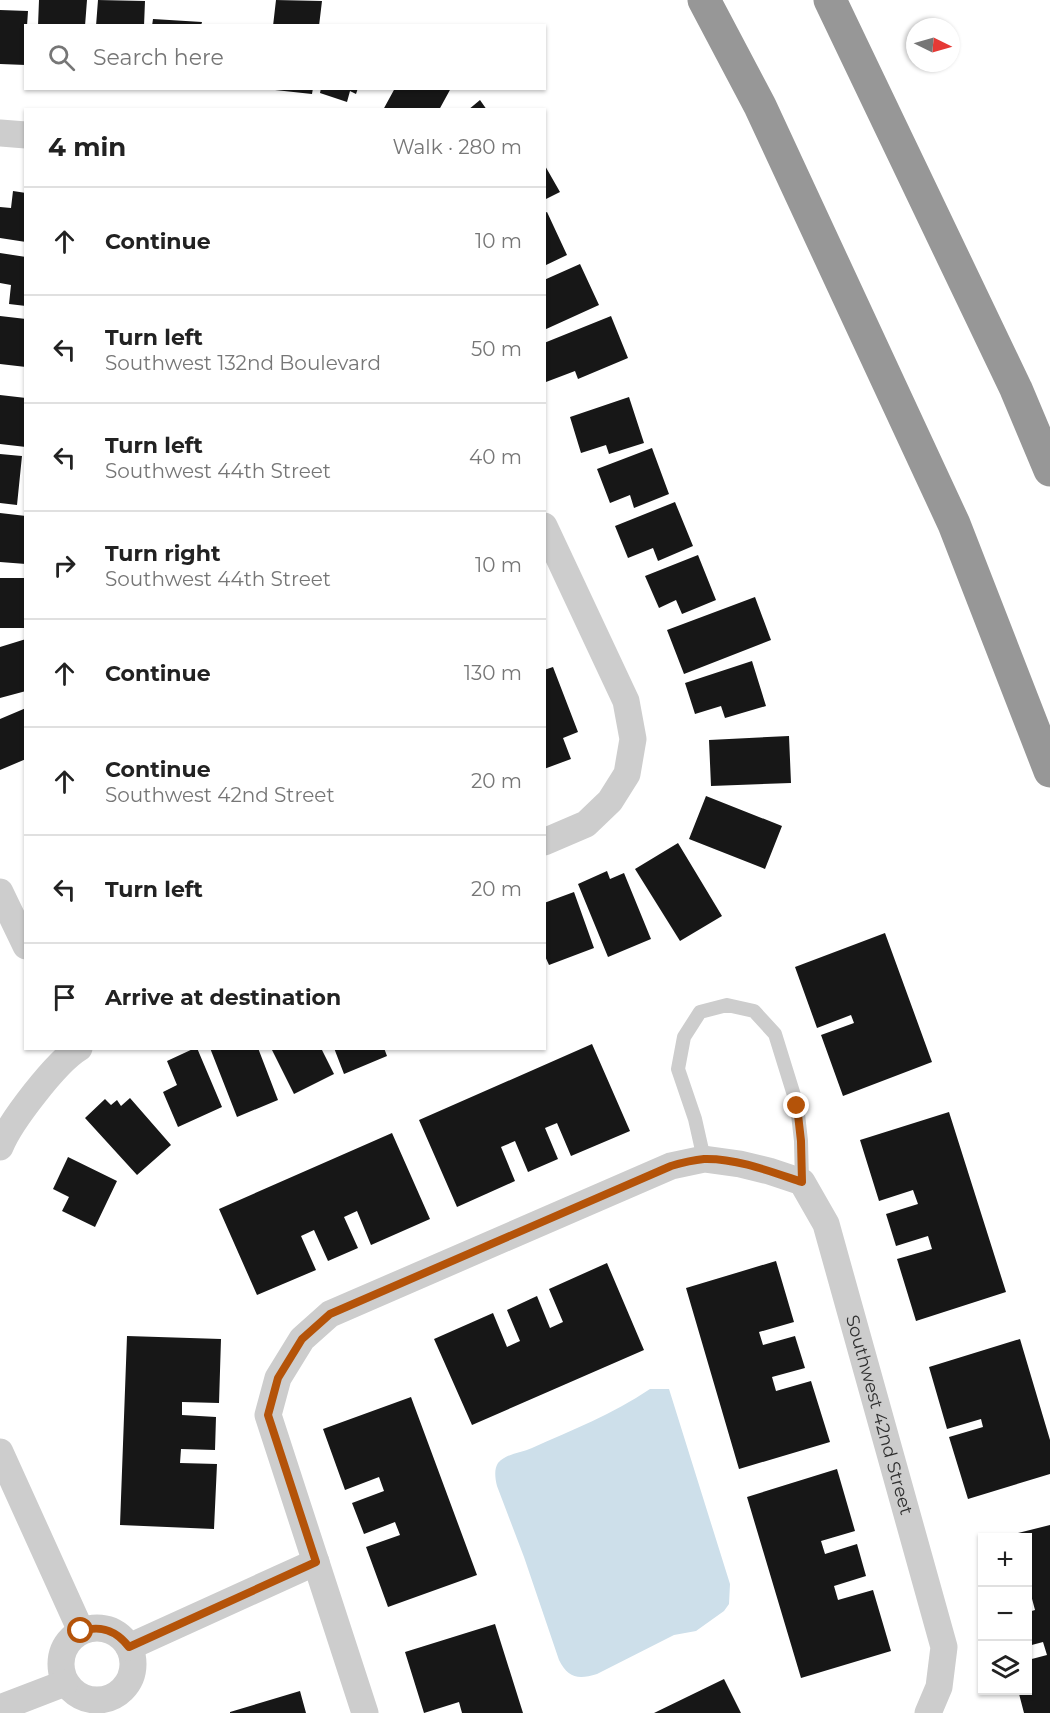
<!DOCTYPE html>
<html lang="en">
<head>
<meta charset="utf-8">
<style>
  body { margin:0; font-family:Montserrat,sans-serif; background:#f6f6f6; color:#222 }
  .controls { position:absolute; right:18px; bottom:18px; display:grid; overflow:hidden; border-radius:0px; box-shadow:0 2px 4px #0004 }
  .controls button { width:54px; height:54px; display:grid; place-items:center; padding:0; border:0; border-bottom:2px solid #e0e0e0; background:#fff; color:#222; font:30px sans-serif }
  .compass { position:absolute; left:906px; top:18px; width:54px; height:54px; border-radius:50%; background:#fff; box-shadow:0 2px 4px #0004; rotate:95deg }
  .stop { position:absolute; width:18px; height:18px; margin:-14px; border:4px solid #b45309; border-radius:50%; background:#fff }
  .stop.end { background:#b45309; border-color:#fff; box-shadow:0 2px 6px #0008 }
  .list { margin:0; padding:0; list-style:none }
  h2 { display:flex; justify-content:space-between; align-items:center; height:78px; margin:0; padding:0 24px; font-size:26px }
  h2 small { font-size:20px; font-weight:400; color:#767676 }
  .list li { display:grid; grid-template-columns:39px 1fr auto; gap:18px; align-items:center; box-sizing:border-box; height:108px; padding:0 24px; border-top:2px solid #e0e0e0 }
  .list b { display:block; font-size:22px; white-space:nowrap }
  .list p { margin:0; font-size:20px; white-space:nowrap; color:#767676 }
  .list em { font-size:20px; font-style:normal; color:#767676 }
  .icon { flex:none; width:33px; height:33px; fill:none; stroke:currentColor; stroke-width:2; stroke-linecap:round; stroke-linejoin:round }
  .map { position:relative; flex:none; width:1050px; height:1713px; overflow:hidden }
  .search { position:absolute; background:#fff; box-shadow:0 2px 4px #0004; left:24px; top:24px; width:522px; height:66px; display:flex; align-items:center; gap:15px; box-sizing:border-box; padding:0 21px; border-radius:0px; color:#767676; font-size:22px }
  .panel { position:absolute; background:#fff; box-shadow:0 2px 4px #0004; left:24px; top:108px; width:522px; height:942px; border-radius:0px }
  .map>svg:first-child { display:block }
  .water { fill:#cddfea }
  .building { fill:#171717 }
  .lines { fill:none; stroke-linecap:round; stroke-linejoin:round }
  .lane { stroke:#cdcdcd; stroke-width:14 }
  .street { stroke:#cdcdcd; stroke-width:27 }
  .highway { stroke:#979797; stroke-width:33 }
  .route { stroke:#b45309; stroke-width:8 }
  .labels { text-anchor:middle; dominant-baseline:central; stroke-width:6; stroke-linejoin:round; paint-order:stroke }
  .street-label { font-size:18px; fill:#303030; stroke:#fff }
</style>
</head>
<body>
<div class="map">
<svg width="1050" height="1713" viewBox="0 0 1050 1713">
  <rect width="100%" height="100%" fill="#fff"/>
  <!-- water -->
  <path class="water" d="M650,1389H669L730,1584L729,1604L724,1611L696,1631L674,1635L597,1674C578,1680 568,1678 559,1660L524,1557L497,1486C495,1478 494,1469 498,1463C507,1453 521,1453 532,1448C572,1430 613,1414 650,1389Z"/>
  <!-- building -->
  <path class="building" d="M39,0H87L85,26H38Z
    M98,0L145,1L144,26H96Z
    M276,0L322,1L319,26H273Z
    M0,10L28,11L27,26H26V65L0,64Z
    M153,19L202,22L201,26H152Z
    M276,88H313L312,94L275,90Z
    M321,88H358L356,94L350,91L347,102L320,93Z
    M395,88H451L439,110H383Z
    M480,100L487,110H468Z
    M544,164L560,192L544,200Z
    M13,191L26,193V242L0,238V207L11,208Z
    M547,212L567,255L544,266V213Z
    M0,253L26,257V306L9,304L11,285L0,283Z
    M580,264L599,305L544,330V280Z
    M0,316L26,319V367L0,364Z
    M611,316L628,358L578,379L575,371L546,382L544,343Z
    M0,395L26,398V447L0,444Z
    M629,397L644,443L609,454L606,445L581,453L570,417Z
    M652,448L669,494L634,508L630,495L610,503L597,469Z
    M0,454L22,456L17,505L0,503Z
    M675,502L693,546L658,561L653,548L628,558L615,526Z
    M0,513L26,516V564L0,562Z
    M698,555L716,600L682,614L676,600L659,608L645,576Z
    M0,578H26V628H0Z
    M755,597L771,640L684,674L667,630Z
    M26,639V691L0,698V647Z
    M752,661L766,706L725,718L721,706L695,714L685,683Z
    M553,667L578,732L563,738L571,759L544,769V670Z
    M26,708V759L0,770V719Z
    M789,736L791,783L711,786L709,740Z
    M706,796L782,826L765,869L689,839Z
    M678,843L722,916L680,941L635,869Z
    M607,871L610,879L624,873L651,939L608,957L578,884Z
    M574,892L594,948L549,965L544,954V903Z
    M885,933L932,1062L843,1096L821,1035L854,1023L851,1015L817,1028L795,967Z
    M592,1044L630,1131L571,1156L557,1123L545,1128L558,1159L528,1172L515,1141L501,1147L515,1181L457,1207L419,1120Z
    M195,1048H197L222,1107L178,1127L163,1092L177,1085L167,1061Z
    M210,1048H258L278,1100L237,1117Z
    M271,1048H321L334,1074L294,1094Z
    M334,1048H384L387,1056L344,1074Z
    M130,1098L171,1145L137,1175L85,1118L105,1099L111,1105L117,1100L121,1106Z
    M949,1112L1006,1292L916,1321L897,1259L932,1249L928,1236L896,1246L886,1214L918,1204L913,1190L879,1201L860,1140Z
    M392,1133L430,1219L371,1245L357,1211L344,1217L358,1248L328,1261L314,1230L301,1236L316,1270L257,1295L219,1209Z
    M68,1157L117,1181L95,1227L62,1211L69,1197L53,1189Z
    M776,1261L794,1322L759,1332L763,1345L795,1336L805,1368L772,1377L776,1391L811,1381L830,1442L739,1469L686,1288Z
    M607,1263L644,1350L472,1425L434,1339L493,1313L507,1347L520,1341L507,1310L537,1296L550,1328L563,1322L549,1289Z
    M127,1336L221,1339L219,1403L182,1402V1415L216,1417L215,1450L181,1449L180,1463L217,1464L214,1529L120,1525Z
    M1020,1339L1050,1440V1474L968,1499L949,1437L983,1427L981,1419L947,1429L929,1367Z
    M411,1397L477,1575L388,1607L366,1547L400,1535L395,1522L364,1534L352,1503L384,1491L379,1477L345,1490L323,1429Z
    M837,1469L855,1531L821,1541L825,1554L857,1544L866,1576L834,1586L838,1600L873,1590L891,1651L801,1678L747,1497Z
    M1050,1525V1713H1024L1018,1690H1028V1660L1047,1655L1043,1642L1028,1646V1612L1035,1610L1031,1595L1028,1596V1538L1002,1537Z
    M495,1624L523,1713H462L459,1702L424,1713L405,1652Z
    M724,1679L741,1713H654Z
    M300,1691L306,1713H230V1712Z"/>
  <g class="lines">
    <!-- lane -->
    <path class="lane" d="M704,1159L695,1119L678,1069L684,1037L700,1012L727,1005L754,1011L775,1034L797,1105L801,1141L802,1182"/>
    <!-- street -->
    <g class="street">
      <path d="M0,133L26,135"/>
      <path d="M544,526L626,701L633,739L627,774L610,801L586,824L544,842"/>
      <path d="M0,892L26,946"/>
      <path d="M0,1147C10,1122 56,1062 79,1048"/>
      <path d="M0,1452L81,1631"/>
      <circle cx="97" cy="1664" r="36"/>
      <path d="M129,1647L316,1562"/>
      <path d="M0,1708L65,1683"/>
      <path id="s1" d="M365,1713L268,1415L278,1378L302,1339L330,1314L671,1166L704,1159L740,1164L769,1171L802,1182L826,1224L944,1647L939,1687L928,1713"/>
    </g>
    <!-- highway -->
    <path class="highway" d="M704,0L760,106L954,524L1050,771
      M830,0L1016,389L1050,470"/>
  </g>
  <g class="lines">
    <!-- route -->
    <path class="route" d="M81,1631C101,1625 116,1630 129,1647L316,1562L268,1415L278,1378L302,1339L330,1314L671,1166C681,1163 693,1160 704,1159C736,1158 772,1172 802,1182L801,1141L797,1106"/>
  </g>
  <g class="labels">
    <!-- street labels -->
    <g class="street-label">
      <text stroke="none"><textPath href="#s1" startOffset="1188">Southwest 42nd Street</textPath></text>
    </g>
  </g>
</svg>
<div class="controls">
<button>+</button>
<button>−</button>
<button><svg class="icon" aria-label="layers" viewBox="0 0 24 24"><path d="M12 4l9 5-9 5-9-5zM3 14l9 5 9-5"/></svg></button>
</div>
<svg class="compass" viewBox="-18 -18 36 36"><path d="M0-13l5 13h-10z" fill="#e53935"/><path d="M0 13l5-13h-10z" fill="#767676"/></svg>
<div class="stop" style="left:81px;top:1631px"></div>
<div class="stop end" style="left:797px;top:1106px"></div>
<div class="search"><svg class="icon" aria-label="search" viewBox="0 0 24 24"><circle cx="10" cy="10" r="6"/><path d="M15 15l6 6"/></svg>Search here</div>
<section class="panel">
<h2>4 min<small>Walk · 280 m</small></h2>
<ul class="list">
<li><svg class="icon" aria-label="ahead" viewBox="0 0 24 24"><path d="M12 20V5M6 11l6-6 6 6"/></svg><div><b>Continue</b></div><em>10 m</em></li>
<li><svg class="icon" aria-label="left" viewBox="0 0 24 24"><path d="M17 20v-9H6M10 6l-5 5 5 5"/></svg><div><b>Turn left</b><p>Southwest 132nd Boulevard</p></div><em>50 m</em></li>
<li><svg class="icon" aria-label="left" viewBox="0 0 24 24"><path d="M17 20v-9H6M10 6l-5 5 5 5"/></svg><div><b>Turn left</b><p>Southwest 44th Street</p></div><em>40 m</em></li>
<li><svg class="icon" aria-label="right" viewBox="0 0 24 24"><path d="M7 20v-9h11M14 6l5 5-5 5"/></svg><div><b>Turn right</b><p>Southwest 44th Street</p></div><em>10 m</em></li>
<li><svg class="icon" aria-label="ahead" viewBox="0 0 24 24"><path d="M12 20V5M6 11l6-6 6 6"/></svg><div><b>Continue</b></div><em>130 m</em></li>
<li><svg class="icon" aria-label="ahead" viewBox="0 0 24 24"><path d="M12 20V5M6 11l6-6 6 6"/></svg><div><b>Continue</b><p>Southwest 42nd Street</p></div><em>20 m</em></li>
<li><svg class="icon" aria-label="left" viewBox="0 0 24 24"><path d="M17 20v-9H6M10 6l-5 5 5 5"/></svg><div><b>Turn left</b></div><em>20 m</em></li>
<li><svg class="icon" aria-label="arrive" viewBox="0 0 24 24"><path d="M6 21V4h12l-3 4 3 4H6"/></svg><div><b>Arrive at destination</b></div></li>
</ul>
</section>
</div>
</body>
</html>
